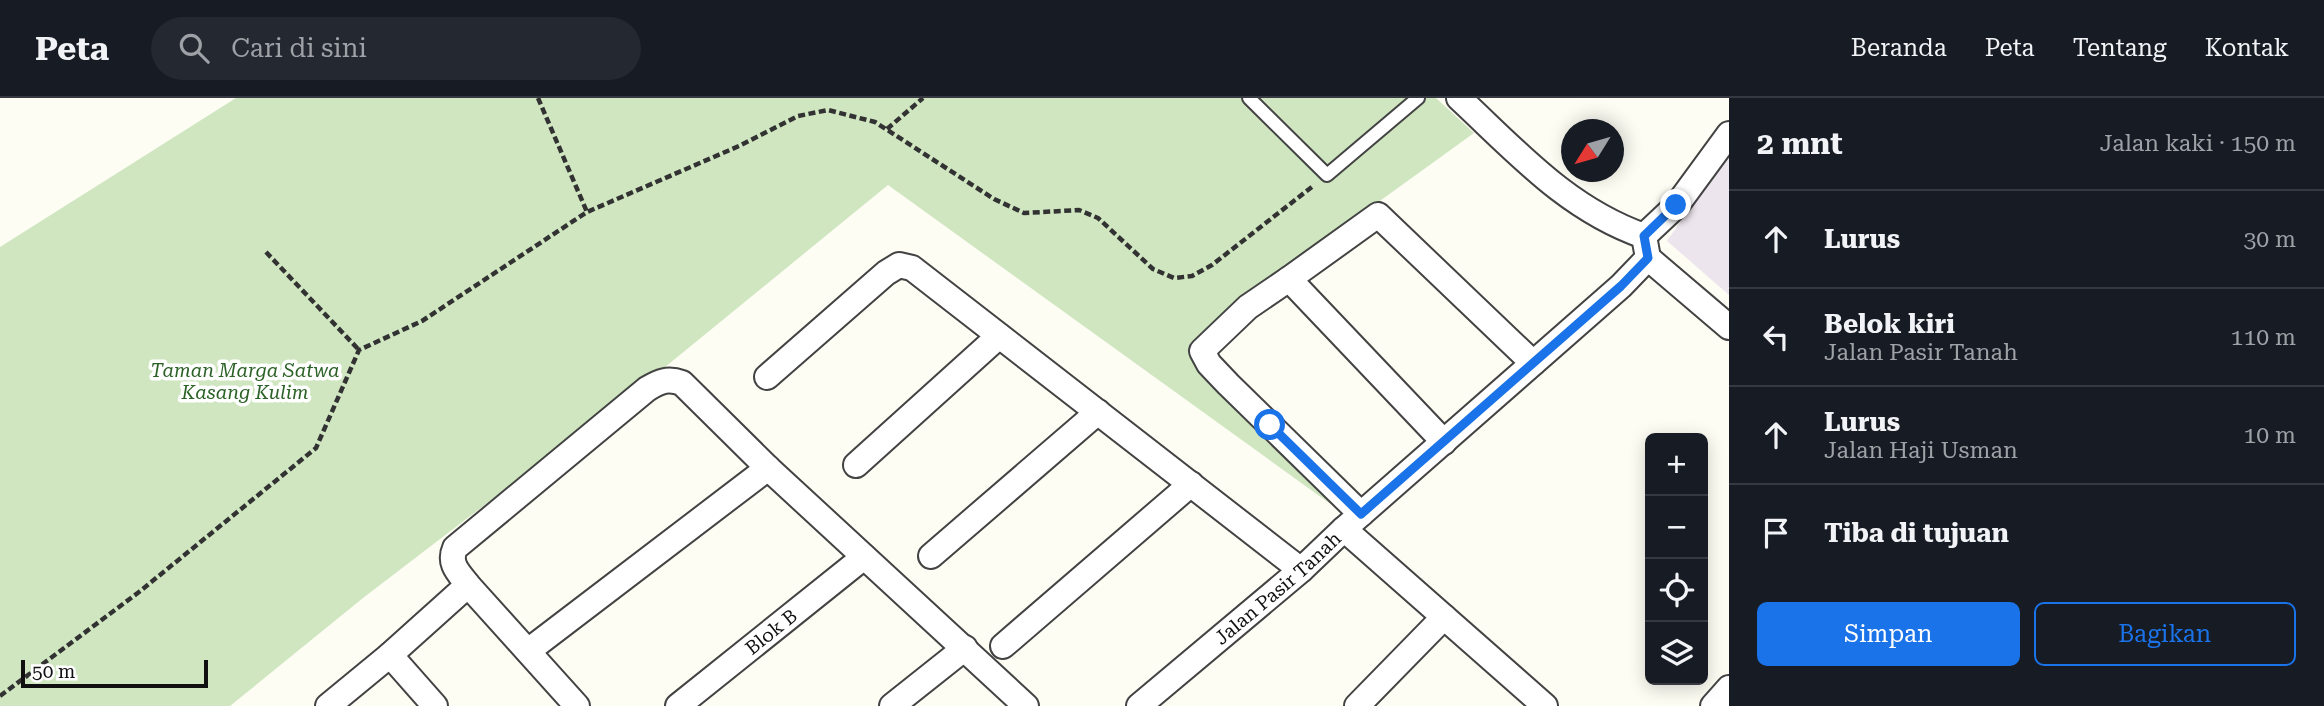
<!DOCTYPE html>
<html lang="id">
<head>
<meta charset="utf-8">
<style>
  body { margin:0; font-family:"Roboto Serif",serif; background:#242831; color:#f1f3f6 }
  .controls { position:absolute; right:21px; bottom:21px; display:grid; overflow:hidden; border-radius:10px; box-shadow:0 4px 18px #0003 }
  .controls button { width:63px; height:63px; display:grid; place-items:center; padding:0; border:0; border-bottom:2px solid #363941; background:#171b24; color:#f1f3f6; font:35px sans-serif }
  .compass { position:absolute; left:1561px; top:21px; width:63px; height:63px; border-radius:50%; background:#171b24; box-shadow:0 4px 18px #0003; rotate:233deg }
  .scale { position:absolute; left:21px; bottom:18px; width:187px; box-sizing:border-box; padding-left:7px; border:4px solid #101010; border-top:0; font-size:19px; line-height:24px; white-space:nowrap; color:#101010; -webkit-text-stroke:5px #fff; paint-order:stroke }
  .stop { position:absolute; width:21px; height:21px; margin:-16px; border:5px solid #1a73e8; border-radius:50%; background:#fff }
  .stop.end { background:#1a73e8; border-color:#fff; box-shadow:0 2px 7px #0008 }
  .list { margin:0; padding:0; list-style:none }
  h2 { display:flex; justify-content:space-between; align-items:center; height:91px; margin:0; padding:0 28px; font-size:30px }
  h2 small { font-size:23px; font-weight:400; color:#9ea1a6 }
  .list li { display:grid; grid-template-columns:46px 1fr auto; gap:21px; align-items:center; box-sizing:border-box; height:98px; padding:0 28px; border-top:2px solid #363941 }
  .list b { display:block; font-size:26px; white-space:nowrap }
  .list p { margin:0; font-size:23px; white-space:nowrap; color:#9ea1a6 }
  .list em { font-size:23px; font-style:normal; color:#9ea1a6 }
  .actions { display:flex; gap:14px; padding:21px 28px }
  .actions a { flex:1; padding:16px 0; border:2px solid #1a73e8; border-radius:10px; text-align:center; font-size:24px; color:#1a73e8 }
  .actions .main { background:#1a73e8; color:#fff }
  .icon { flex:none; width:38px; height:38px; fill:none; stroke:currentColor; stroke-width:2; stroke-linecap:round; stroke-linejoin:round }
  .map { position:relative; flex:none; width:1729px; height:608px; overflow:hidden }
  header { display:flex; align-items:center; gap:42px; box-sizing:border-box; height:98px; padding:0 35px; background:#171b24; border-bottom:2px solid #363941 }
  header strong { font-size:33px }
  nav { display:flex; gap:38px; margin-inline-start:auto; font-size:24px }
  .search { width:490px; height:63px; background:#242831; display:flex; align-items:center; gap:18px; box-sizing:border-box; padding:0 24px; border-radius:38px; color:#9ea1a6; font-size:26px }
  main { display:flex }
  aside { flex:1; background:#171b24 }
  .map>svg:first-child { display:block }
  .industrial { fill:#ede5ed }
  .green { fill:#cfe6c0 }
  .lines { fill:none; stroke-linecap:round; stroke-linejoin:round }
  .lane-casing { stroke:#434343; stroke-width:16 }
  .street-casing { stroke:#434343; stroke-width:28 }
  .path { stroke:#323232; stroke-width:4.5; stroke-dasharray:7 3.5; stroke-linecap:butt }
  .lane { stroke:#fff; stroke-width:12 }
  .street { stroke:#fff; stroke-width:24 }
  .route { stroke:#1a73e8; stroke-width:9 }
  .labels { text-anchor:middle; dominant-baseline:central; stroke-width:7; stroke-linejoin:round; paint-order:stroke }
  .park-label { font-size:19px; font-style:italic; fill:#2b6226; stroke:#fff }
  .street-label { font-size:19px; fill:#101010; stroke:#fff }
</style>
</head>
<body>
<header>
<strong>Peta</strong>
<div class="search"><svg class="icon" aria-label="search" viewBox="0 0 24 24"><circle cx="10" cy="10" r="6"/><path d="M15 15l6 6"/></svg>Cari di sini</div>
<nav><a>Beranda</a><a>Peta</a><a>Tentang</a><a>Kontak</a></nav>
</header>
<main>
<div class="map">
<svg width="1729" height="608" viewBox="0 0 1729 608">
  <rect width="100%" height="100%" fill="#fefdf4"/>
  <!-- industrial -->
  <path class="industrial" d="M1729,55V197L1667,143Z"/>
  <!-- green -->
  <path class="green" d="M236,0H1436L1474,35L1251,196L1188,253L1336,410L888,87L670,265L363,500L230,608H0V149Z"/>
  <g class="lines">
    <defs>
      <path id="lane" d="M1249,0L1327,77L1418,0"/>
      <g id="street">
        <path d="M1459,0C1517,54 1567,111 1644,138"/>
        <path d="M1644,138L1677,107L1729,36"/>
        <path d="M1648,160L1729,229"/>
        <path d="M1289,181L1378,117L1533,265"/>
        <path d="M767,279L886,175L899,167L912,170L1301,472"/>
        <path d="M856,367L999,238"/>
        <path d="M1361,416L1228,286L1209,266L1202,253L1248,209L1289,181L1444,344"/>
        <path d="M1344,431L1545,608"/>
        <path d="M931,458L1098,314"/>
        <path d="M1003,548L1191,386"/>
        <path d="M528,553L768,370"/>
        <path d="M390,557L435,608"/>
        <path d="M328,608L390,557L468,487"/>
        <path d="M577,608L468,487C459,475 448,466 455,450L647,291C660,283 668,280 682,285L768,370L1026,608"/>
        <path id="s1" d="M678,608L864,459"/>
        <path d="M892,608L965,550"/>
        <path id="s2" d="M1139,608L1301,472L1344,431L1621,188L1648,160L1644,138"/>
        <path d="M1357,608L1444,519"/>
        <path d="M1713,608L1729,590"/>
      </g>
    </defs>
    <!-- lane casing -->
    <use href="#lane" class="lane-casing"/>
    <!-- street casing -->
    <use href="#street" class="street-casing"/>
    <!-- path -->
    <path class="path" d="M538,0L587,114
      M887,31L923,0
      M266,154L359,252
      M0,598L139,494L316,350L359,252L422,223L587,114L739,48L798,18L828,12L875,24L994,101L1024,115L1079,112L1098,120L1153,171L1174,180L1192,178L1212,167L1313,88"/>
    <!-- lane -->
    <use href="#lane" class="lane"/>
    <!-- street -->
    <use href="#street" class="street"/>
  </g>
  <g class="lines">
    <!-- route -->
    <path class="route" d="M1270,327L1361,416L1621,188L1648,160L1644,138L1676,107"/>
  </g>
  <g class="labels">
    <!-- park labels -->
    <g class="park-label">
      <text x="245" y="272">Taman Marga Satwa<tspan x="245" dy="22">Kasang Kulim</tspan></text>
    </g>
    <!-- street labels -->
    <g class="street-label">
      <text stroke="none"><textPath href="#s2" startOffset="182">Jalan Pasir Tanah</textPath></text>
      <text stroke="none"><textPath href="#s1" startOffset="119">Blok B</textPath></text>
    </g>
  </g>
</svg>
<div class="controls">
<button>+</button>
<button>−</button>
<button><svg class="icon" aria-label="locate" viewBox="0 0 24 24"><circle cx="12" cy="12" r="6"/><path d="M12 2v4M12 18v4M2 12h4M18 12h4"/></svg></button>
<button><svg class="icon" aria-label="layers" viewBox="0 0 24 24"><path d="M12 4l9 5-9 5-9-5zM3 14l9 5 9-5"/></svg></button>
</div>
<svg class="compass" viewBox="-18 -18 36 36"><path d="M0-13l5 13h-10z" fill="#e53935"/><path d="M0 13l5-13h-10z" fill="#9ea1a6"/></svg>
<div class="scale">50 m</div>
<div class="stop" style="left:1270px;top:327px"></div>
<div class="stop end" style="left:1676px;top:107px"></div>
</div>
<aside>
<h2>2 mnt<small>Jalan kaki · 150 m</small></h2>
<ul class="list">
<li><svg class="icon" aria-label="ahead" viewBox="0 0 24 24"><path d="M12 20V5M6 11l6-6 6 6"/></svg><div><b>Lurus</b></div><em>30 m</em></li>
<li><svg class="icon" aria-label="left" viewBox="0 0 24 24"><path d="M17 20v-9H6M10 6l-5 5 5 5"/></svg><div><b>Belok kiri</b><p>Jalan Pasir Tanah</p></div><em>110 m</em></li>
<li><svg class="icon" aria-label="ahead" viewBox="0 0 24 24"><path d="M12 20V5M6 11l6-6 6 6"/></svg><div><b>Lurus</b><p>Jalan Haji Usman</p></div><em>10 m</em></li>
<li><svg class="icon" aria-label="arrive" viewBox="0 0 24 24"><path d="M6 21V4h12l-3 4 3 4H6"/></svg><div><b>Tiba di tujuan</b></div></li>
</ul>
<div class="actions"><a class="main">Simpan</a><a>Bagikan</a></div>
</aside>
</main>
</body>
</html>
